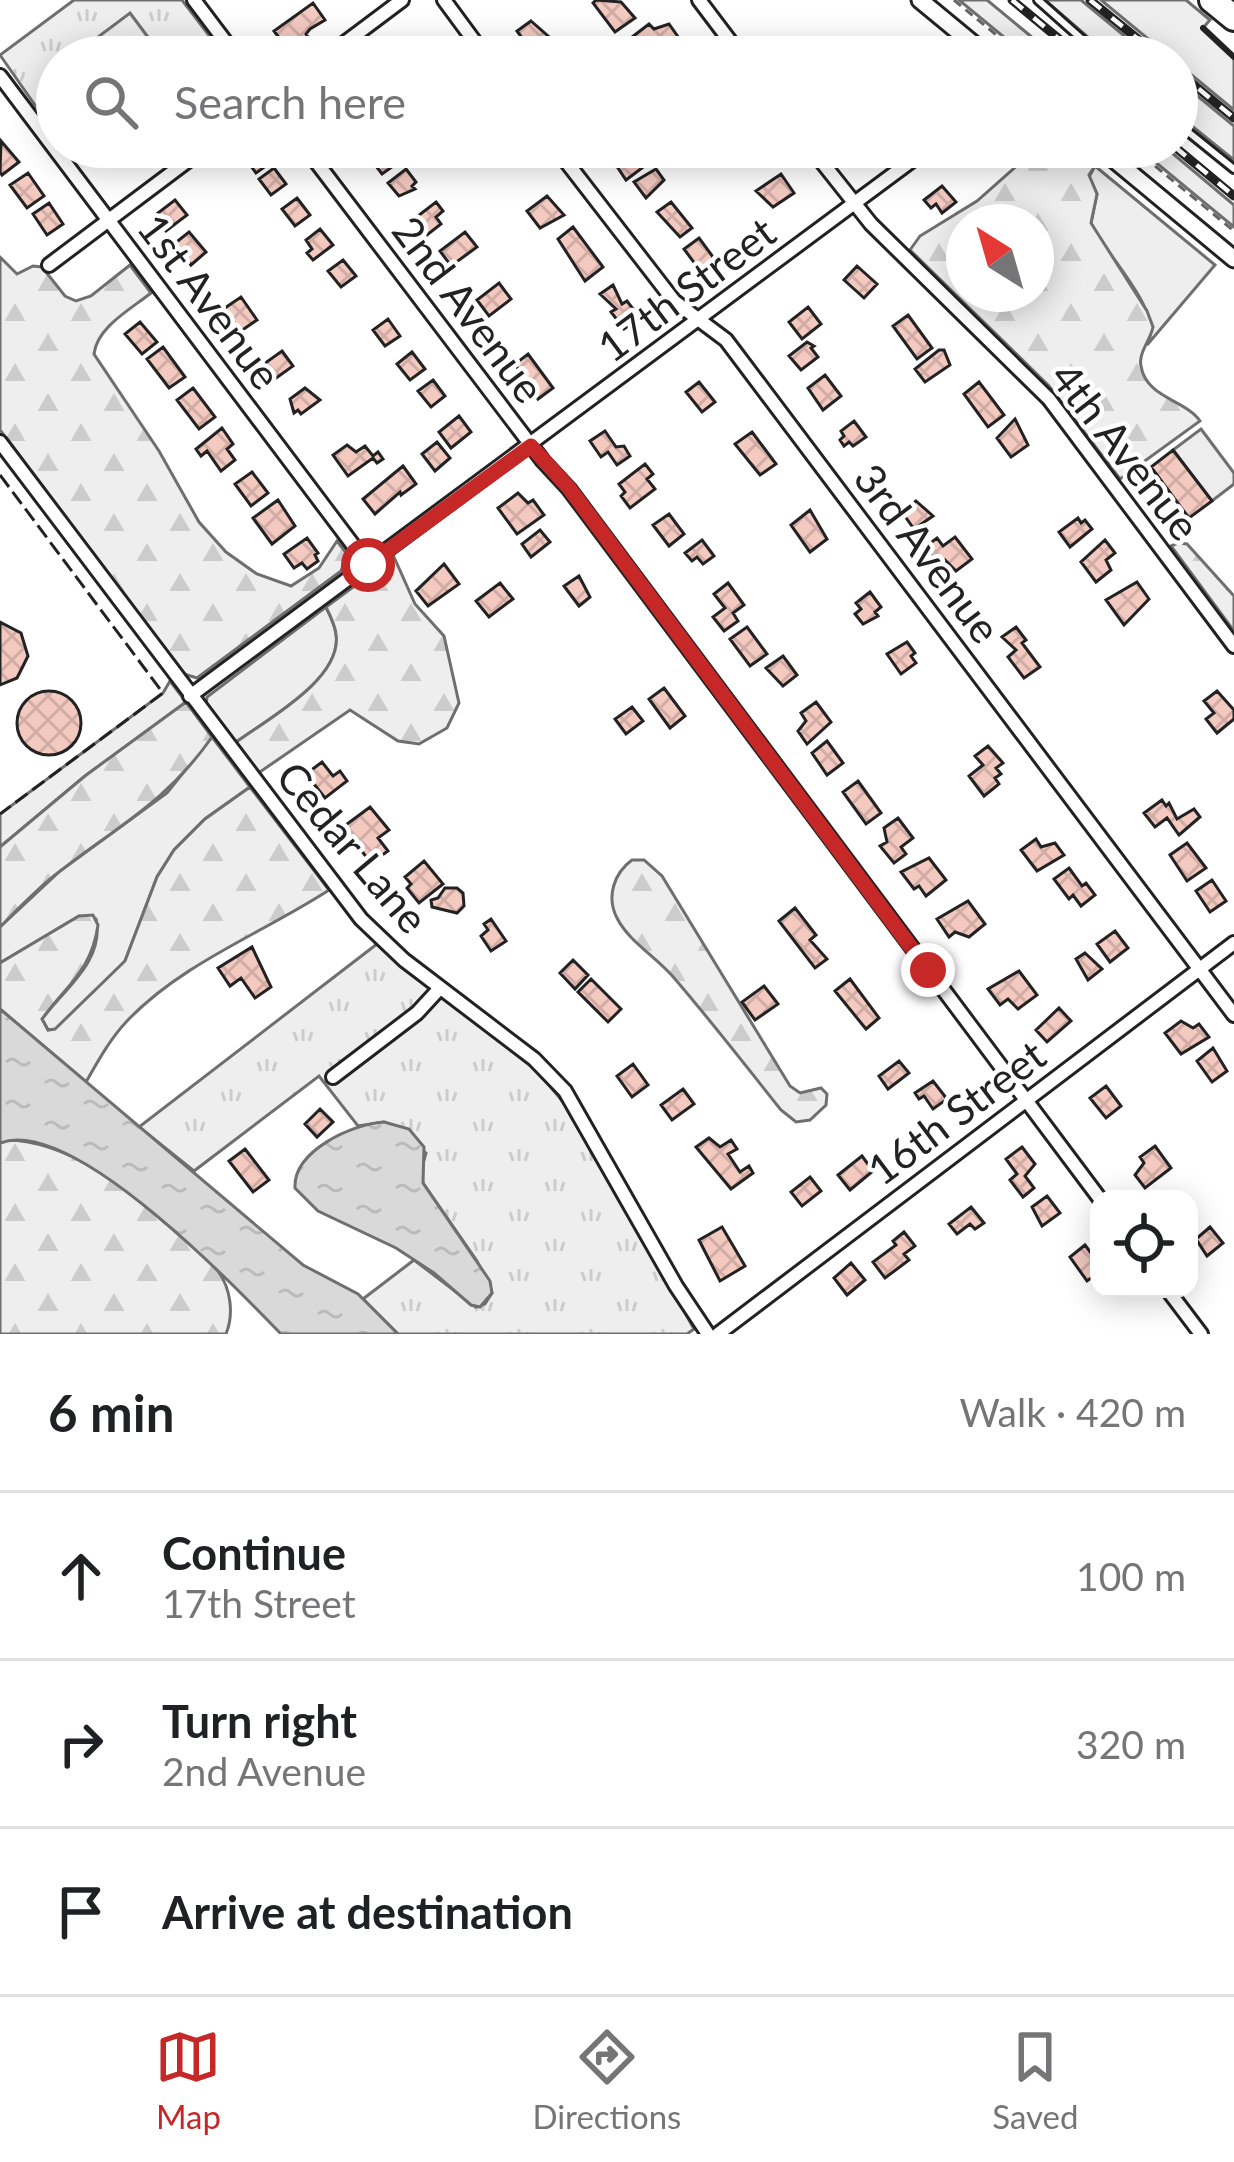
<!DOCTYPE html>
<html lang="en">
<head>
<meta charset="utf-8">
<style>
  body { margin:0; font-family:Lato,sans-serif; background:#f2f2f2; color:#202124 }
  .controls { position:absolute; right:36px; bottom:36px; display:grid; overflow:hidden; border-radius:24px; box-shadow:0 6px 30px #0003 }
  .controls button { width:108px; height:108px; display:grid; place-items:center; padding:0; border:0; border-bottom:3px solid #e0e0e0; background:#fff; color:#202124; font:60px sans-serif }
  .compass { position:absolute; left:946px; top:204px; width:108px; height:108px; border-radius:50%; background:#fff; box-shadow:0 6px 30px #0003; rotate:323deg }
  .stop { position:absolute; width:36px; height:36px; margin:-27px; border:9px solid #c62828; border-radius:50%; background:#fff }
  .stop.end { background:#c62828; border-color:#fff; box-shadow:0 3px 12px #0008 }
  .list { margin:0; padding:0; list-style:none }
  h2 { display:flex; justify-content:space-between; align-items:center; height:156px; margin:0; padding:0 48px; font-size:51px }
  h2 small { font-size:39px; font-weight:400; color:#757577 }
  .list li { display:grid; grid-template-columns:78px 1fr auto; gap:36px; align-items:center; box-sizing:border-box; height:168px; padding:0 48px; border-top:3px solid #e0e0e0 }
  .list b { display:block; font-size:45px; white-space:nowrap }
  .list p { margin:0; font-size:39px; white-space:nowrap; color:#757577 }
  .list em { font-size:39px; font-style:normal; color:#757577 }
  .icon { flex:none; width:66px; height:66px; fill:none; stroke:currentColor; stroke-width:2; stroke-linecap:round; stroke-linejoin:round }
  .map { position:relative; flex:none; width:1234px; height:1334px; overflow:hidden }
  .search { position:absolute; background:#fff; box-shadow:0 6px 30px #0003; left:36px; right:36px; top:36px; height:132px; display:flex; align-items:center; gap:30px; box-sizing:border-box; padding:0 42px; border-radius:66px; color:#757577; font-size:45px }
  .sheet { height:660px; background:#fff }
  nav { display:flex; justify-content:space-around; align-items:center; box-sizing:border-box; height:168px; border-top:3px solid #e0e0e0; background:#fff; font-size:33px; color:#757577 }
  nav a { display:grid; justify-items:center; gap:6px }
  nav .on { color:#c62828 }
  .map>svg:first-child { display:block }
  .green { fill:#eee; stroke:#6f6f6f; stroke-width:3 }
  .forest { fill:url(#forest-firs); stroke:#6f6f6f; stroke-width:3; fill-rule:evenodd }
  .park { fill:url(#park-tufts); stroke:#6f6f6f; stroke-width:3 }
  .parking { fill:#ededed; stroke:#6f6f6f; stroke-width:3 }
  .water { fill:url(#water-ripples); stroke:#6f6f6f; stroke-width:3 }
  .building { fill:url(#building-cross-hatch); stroke:#222; stroke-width:3 }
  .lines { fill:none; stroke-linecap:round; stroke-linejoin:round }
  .service-casing { stroke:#222; stroke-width:12 }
  .minor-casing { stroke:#222; stroke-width:18 }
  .tertiary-casing { stroke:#222; stroke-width:21 }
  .motorway-casing { stroke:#222; stroke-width:30 }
  .path { stroke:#646464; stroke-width:3; stroke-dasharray:9 6; stroke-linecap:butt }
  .service { stroke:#fff; stroke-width:6 }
  .minor { stroke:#fff; stroke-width:12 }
  .tertiary { stroke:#fff; stroke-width:15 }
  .motorway { stroke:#fff; stroke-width:24 }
  .rail-casing { stroke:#222; stroke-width:9 }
  .rail { stroke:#fff; stroke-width:4.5; stroke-dasharray:14; stroke-linecap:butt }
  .fence { stroke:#222; stroke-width:3; stroke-dasharray:15 6; stroke-linecap:butt }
  .wall { stroke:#222; stroke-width:6 }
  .route { stroke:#c62828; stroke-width:15 }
  .labels { text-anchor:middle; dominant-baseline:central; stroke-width:9; stroke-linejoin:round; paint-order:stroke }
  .street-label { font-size:42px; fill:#222; stroke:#fff }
</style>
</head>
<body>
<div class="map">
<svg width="1234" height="1334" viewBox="0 0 1234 1334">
  <defs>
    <pattern id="forest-firs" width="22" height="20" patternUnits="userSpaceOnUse" patternTransform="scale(3)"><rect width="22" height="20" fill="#eee"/><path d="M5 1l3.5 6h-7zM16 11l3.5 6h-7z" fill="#ccc"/></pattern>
    <pattern id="park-tufts" width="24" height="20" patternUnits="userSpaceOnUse" patternTransform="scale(3)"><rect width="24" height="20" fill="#eee"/><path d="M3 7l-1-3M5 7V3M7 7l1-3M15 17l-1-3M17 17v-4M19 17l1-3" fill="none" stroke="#ccc"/></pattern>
    <pattern id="water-ripples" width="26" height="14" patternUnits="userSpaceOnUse" patternTransform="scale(3)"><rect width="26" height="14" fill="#d9d9d9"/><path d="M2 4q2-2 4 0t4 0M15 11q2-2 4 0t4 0" fill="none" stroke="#bababa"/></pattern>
    <pattern id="building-cross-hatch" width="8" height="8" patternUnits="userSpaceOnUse" patternTransform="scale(3)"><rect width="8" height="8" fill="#f3c9c0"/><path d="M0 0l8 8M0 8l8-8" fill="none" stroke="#d0aca5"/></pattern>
  </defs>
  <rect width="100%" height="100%" fill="#fff"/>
  <!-- green -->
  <path class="green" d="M959,0H987L1056,57H1028Z
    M1045,0H1081L1150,57H1111Z
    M1101,0H1186L1210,20L1203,28L1234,57V110L1177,63V57H1170Z
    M1177,79L1234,126V160L1177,114Z
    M1137,147H1165L1234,205V227Z
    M1095,166L1215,265L1147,345C1165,310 1106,257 1091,223L1097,194L1089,177Z
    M326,607C330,615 335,625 336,634C343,679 266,720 235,743L206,705L207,697Z
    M170,681L186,702L85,776L0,847V814L163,693Z
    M212,737L250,787L205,819L174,850L157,877L125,961L79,1009L55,1030H48L42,1019C63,990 105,961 96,919L79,916L0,963V927L60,871L167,793Z"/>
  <!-- forest -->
  <path class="forest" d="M1038,147H1072L1095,166L1089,175L1097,194L1091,223L1147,311L1153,327C1151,339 1138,353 1141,366C1146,398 1186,400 1200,421L1120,479L1049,386L910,250L920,236L977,201ZM964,222H1036V294H964Z
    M0,257L17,274L33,266L42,267L65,296L76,301L91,296L130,265L151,293C131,309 97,327 94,354L159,451L199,522L226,552L257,574L291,586L319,568L337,541L347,554L341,571L197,678L184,674L0,430Z
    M1178,543L1187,544L1234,596V631L1171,546Z
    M394,557L415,604L444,636L459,703L447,728L419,744L398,741L350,710L257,774L235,743C266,720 343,679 336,634C335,625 330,615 326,607Z
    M186,702L212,737C165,804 117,826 55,875C35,891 18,909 0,927V847L85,776Z
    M250,787L329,890C263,933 182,963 127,1021C110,1039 98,1061 86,1082L0,1009V963L79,916L93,915L98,925C92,970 66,986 42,1019L48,1030L55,1029L125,961L157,877L174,850L205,819Z
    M632,860H644L662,876L790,1086L800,1093L821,1088L827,1094L826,1105L810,1120L796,1122L781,1110C746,1066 711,1021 675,979C658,958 629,942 617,918C606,897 614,873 632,860Z
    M7,1140C73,1141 129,1192 177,1233C190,1245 208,1257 218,1271C231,1289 234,1314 226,1334H0V1143Z"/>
  <!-- park -->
  <path class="park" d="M74,0H182L224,55L57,57V124L51,128L0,55Z
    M377,944L533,1066L574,1115L694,1329L687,1334H398L363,1299L414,1260L476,1307L485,1304L492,1293L477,1261L423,1183L421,1171L426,1153L384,1122L358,1126L319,1076L194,1171L139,1127Z"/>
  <!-- parking -->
  <path class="parking" d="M130,13L156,48L143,57H103L109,52L98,37Z
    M1201,429L1234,473V484L1212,501L1173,450Z"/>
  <!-- water -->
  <path class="water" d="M0,1009L303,1265L358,1294L398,1334H281C234,1285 72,1116 0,1143Z
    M384,1122L409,1129L424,1147L423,1183L490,1281L492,1293L480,1307L471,1305L434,1273L396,1248L318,1211L295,1188C293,1151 352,1124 384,1122Z"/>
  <!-- building -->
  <path class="building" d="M596,0L621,2L635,18L615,32L593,3Z
    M313,3L325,20L310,29L306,34L310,40L292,55L274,31Z
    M531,21L548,36L544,38L547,43L533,53L517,31Z
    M649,24L654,29L669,24L681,41L667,53L664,49L647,57L632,37Z
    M1,141L19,162L2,175L0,172Z
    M246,147H258L270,163L256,173L240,151Z
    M374,147H383L396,164L382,174L366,153Z
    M628,148L642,168L626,180L612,159Z
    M274,168L286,184L271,195L259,179Z
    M406,169L416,182L412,186L415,189L399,196L388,183Z
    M656,169L664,180L646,198L634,182Z
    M28,173L44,196L27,208L10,185Z
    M781,174L794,193L773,207L756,191Z
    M942,186L956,202L942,213L936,204L931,208L924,200Z
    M547,196L564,215L540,228L527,211Z
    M297,198L310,215L295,226L282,209Z
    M175,200L187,215L166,231L154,216Z
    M436,202L443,211L436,217L441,224L427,235L414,219Z
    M671,202L692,228L680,237L657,212Z
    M49,203L63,224L47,235L33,214Z
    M573,227L603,267L585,281L558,239Z
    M320,229L333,245L313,260L307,253L312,249L306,240Z
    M189,232L206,252L191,265L174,244Z
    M465,232L477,247L451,266L440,251Z
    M699,238L716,261L701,272L684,249Z
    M343,260L356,276L341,287L328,271Z
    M857,266L877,284L864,298L844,280Z
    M499,283L511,299L489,316L477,300Z
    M613,285L622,304L627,301L640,318L624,329L611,312L616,309L600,294Z
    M241,297L257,320L238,333L222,310Z
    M808,307L821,324L802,339L789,322Z
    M908,315L932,348L917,359L893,326Z
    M388,319L400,336L385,346L373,330Z
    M140,322L157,342L142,354L125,334Z
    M807,342L814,346L811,348L818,357L801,370L789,356Z
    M163,347L185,377L169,388L147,359Z
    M939,350H944L950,365L925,382L915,369Z
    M282,351L293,366L272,381L261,366Z
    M412,352L425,369L410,380L397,364Z
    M528,354L553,388L538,399L515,364Z
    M825,375L841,396L823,410L808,388Z
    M433,380L445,396L431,407L418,391Z
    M699,382L715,402L702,412L686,392Z
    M979,382L1004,415L988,427L964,394Z
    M193,388L215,417L199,429L177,400Z
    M305,388L320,400L301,414L298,410L294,413L290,399Z
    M459,416L471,432L451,448L439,432Z
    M1015,419L1028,445L1011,457L997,438Z
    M854,421L866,437L853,446L849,442L844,446L840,440L844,436L841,431Z
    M222,428L233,444L227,449L235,460L221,471L207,451L201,456L196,449Z
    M605,431L616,447L624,446L630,456L617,465L608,452L601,457L590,441Z
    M752,432L776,464L760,475L735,444Z
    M437,442L450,458L435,471L422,454Z
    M347,445L356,452L365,446L373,456L378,452L383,459L377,463L373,458L348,476L333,455Z
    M1173,450L1212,501L1189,518L1151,467Z
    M645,464L653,474L647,479L655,489L630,508L621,496L625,492L619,484Z
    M403,466L416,484L401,495L400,492L375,514L363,499Z
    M252,472L268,493L251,506L235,484Z
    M518,493L528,503L533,500L544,515L517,534L498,508Z
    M278,500L295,526L272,544L253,518Z
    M916,501L933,516L914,529L902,512Z
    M810,510L827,539L810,552L791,525Z
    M669,514L684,534L669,546L653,525Z
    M1078,518L1081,523L1085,520L1092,529L1070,547L1059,532Z
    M540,530L550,542L531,557L522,544Z
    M955,537L972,559L956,571L945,560L938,565L925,547L937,538L943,546Z
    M307,538L318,553L315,555L318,561L307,569L302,563L294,568L284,554Z
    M702,540L714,556L703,564L697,557L692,561L685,553Z
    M1105,540L1115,553L1106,560L1111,570L1096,582L1081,562Z
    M444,564L459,584L428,606L416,591Z
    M579,576L590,597L579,606L564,586Z
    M1137,582L1149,599L1124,625L1106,600Z
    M500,583L513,599L489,617L476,601Z
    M728,583L744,605L733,613L738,621L724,631L713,617L725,608L714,594Z
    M870,592L881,607L875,612L878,616L863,624L855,614L861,609L856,603Z
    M0,622L21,633L28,656L17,678L0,685Z
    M747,627L767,654L750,666L730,639Z
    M1016,627L1026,640L1022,643L1040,667L1024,678L1008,657L1016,650L1002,637Z
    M907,642L915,653L911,656L916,663L901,674L887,654Z
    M783,656L797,675L783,686L766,668Z
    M664,688L685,716L670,728L649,699Z
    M1217,691L1234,710V719L1217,733L1206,719L1214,713L1204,701Z
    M17 723a32 32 0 1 1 64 0a32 32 0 1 1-64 0Z
    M816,702L831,722L807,744L798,731L806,721L801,713Z
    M632,707L643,721L626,734L615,719Z
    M827,741L843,763L827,775L812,753Z
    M988,746L1003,763L996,768L1001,774L995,778L999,784L984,796L969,776L983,765L975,756Z
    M322,762L333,776L340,771L347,781L325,798L306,774Z
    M858,781L881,813L866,824L843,792Z
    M1162,800L1166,806L1169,803L1177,819L1194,809L1200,817L1179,835L1167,818L1155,827L1144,813Z
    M370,807L389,830L378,838L388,851L371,863L343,827Z
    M898,818L913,838L901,847L906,854L894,863L880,846L887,842L884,828Z
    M1036,839L1041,847L1055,843L1064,855L1037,871L1021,850Z
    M1187,843L1206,868L1187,881L1170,855Z
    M929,858L946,880L926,896L919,886L914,889L901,872Z
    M424,861L443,884L419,903L407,888L411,884L405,877Z
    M1069,868L1082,886L1086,883L1095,895L1081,906L1073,895L1069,899L1054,879Z
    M1212,880L1226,901L1210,912L1196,891Z
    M445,888H457L463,893L464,906L457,913L432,907L431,900L438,898Z
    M968,901L985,924L969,937L955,932L949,937L937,919Z
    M795,908L816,935L810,940L827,959L815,968L779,921Z
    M491,919L506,941L491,951L481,936L488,930L484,924Z
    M1115,931L1128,948L1110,962L1097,944Z
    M252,947L271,987L255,998L241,978L230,986L218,968Z
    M1085,953L1102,969L1088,980L1076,959Z
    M573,960L588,975L575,989L560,973Z
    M1019,971L1037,995L1018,1009L1008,999L1000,1005L988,989Z
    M591,979L621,1009L608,1022L578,992Z
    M850,979L879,1018L866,1029L835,991Z
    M764,986L778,1004L755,1020L742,1002Z
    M1059,1008L1071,1021L1047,1042L1036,1030Z
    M1181,1021L1193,1028L1199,1024L1209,1037L1181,1054L1165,1033Z
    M1213,1048L1227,1071L1212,1082L1197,1061Z
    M899,1061L909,1073L888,1089L879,1076Z
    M633,1064L648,1085L632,1097L617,1076Z
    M933,1081L947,1099L933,1109L924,1096L919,1099L915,1093Z
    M1106,1086L1121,1106L1106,1118L1090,1098Z
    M683,1089L694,1104L672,1120L661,1105Z
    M320,1109L333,1122L317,1137L305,1124Z
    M709,1138L720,1147L731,1140L737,1149L728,1154L740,1172L749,1166L753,1173L731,1189L696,1147Z
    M1155,1146L1171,1168L1145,1188L1135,1175L1144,1163L1140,1157Z
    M1022,1147L1035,1164L1025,1176L1034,1188L1023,1197L1010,1180L1017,1174L1006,1159Z
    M245,1149L269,1180L253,1192L229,1161Z
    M862,1156L873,1171L850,1190L838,1175Z
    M810,1177L821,1191L802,1206L791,1192Z
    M1047,1196L1060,1213L1042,1226L1032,1207Z
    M971,1207L984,1223L975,1229L970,1224L957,1234L949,1224Z
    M722,1227L745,1266L720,1281L699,1240Z
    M1210,1227L1223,1243L1207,1256L1196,1239Z
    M904,1232L915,1246L904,1254L909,1260L885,1278L873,1262L896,1245L893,1241Z
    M1085,1245L1099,1264V1272L1087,1281L1070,1257Z
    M851,1263L865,1280L847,1295L834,1278Z"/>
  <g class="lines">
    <defs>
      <path id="service" d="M1038,0L1102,57
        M1177,123L1234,169"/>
      <path id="minor" d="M194,0L237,57
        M444,0L486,57
        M699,0L742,57
        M326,57L402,0
        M0,76L368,565
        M305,147L543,461L569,489L1100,1199
        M555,147L674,301L726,340L1234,1015
        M810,147L871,224L1049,399L1234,646
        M49,265L206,147
        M0,442L361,919L404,960L534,1059L565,1091L676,1286L708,1334
        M190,696L930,147
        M333,1077L417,1013L440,988
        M1167,1289L1201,1334
        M718,1334L1234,943"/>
      <path id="tertiary" d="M920,0L989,57
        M1099,147L1234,259"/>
      <path id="motorway" d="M1212,0L1234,18"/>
    </defs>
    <!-- service casing -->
    <use href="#service" class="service-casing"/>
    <!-- minor casing -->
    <use href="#minor" class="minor-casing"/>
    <!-- tertiary casing -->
    <use href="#tertiary" class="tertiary-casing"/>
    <!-- motorway casing -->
    <use href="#motorway" class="motorway-casing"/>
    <!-- path -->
    <path class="path" d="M954,0L1023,57
      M1132,147L1234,231"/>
    <!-- service -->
    <use href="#service" class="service"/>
    <!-- minor -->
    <use href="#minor" class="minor"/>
    <!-- tertiary -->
    <use href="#tertiary" class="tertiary"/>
    <!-- motorway -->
    <use href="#motorway" class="motorway"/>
    <defs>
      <path id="rail" d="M1012,0L1081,57
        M1090,0L1160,57
        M1177,71L1234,118
        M1175,147L1234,196"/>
    </defs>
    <!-- rail casing -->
    <use href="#rail" class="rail-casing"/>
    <!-- rail -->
    <use href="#rail" class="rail"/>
    <!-- fence -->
    <path class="fence" d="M0,475L163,693L0,814"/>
    <!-- wall -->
    <path class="wall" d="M1203,28L1234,57"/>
  </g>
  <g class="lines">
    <!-- route -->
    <path class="route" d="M368,565L531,446L569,488L928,970"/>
  </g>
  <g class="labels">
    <!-- street labels -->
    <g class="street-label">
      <text transform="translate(686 289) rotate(-37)">17th Street</text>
      <text transform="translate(210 301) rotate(53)">1st Avenue</text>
      <text transform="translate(469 309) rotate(53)">2nd Avenue</text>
      <text transform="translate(1126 451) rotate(52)">4th Avenue</text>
      <text transform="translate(928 553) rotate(53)">3rd Avenue</text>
      <text transform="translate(353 847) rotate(50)">Cedar Lane</text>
      <text transform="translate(956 1112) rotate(-37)">16th Street</text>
    </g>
  </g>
</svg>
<div class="controls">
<button><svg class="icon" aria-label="locate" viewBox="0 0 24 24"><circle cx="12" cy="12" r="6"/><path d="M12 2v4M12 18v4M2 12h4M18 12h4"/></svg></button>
</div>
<svg class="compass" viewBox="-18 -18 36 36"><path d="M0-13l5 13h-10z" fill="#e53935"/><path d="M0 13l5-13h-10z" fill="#757577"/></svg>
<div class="stop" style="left:368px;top:565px"></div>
<div class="stop end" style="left:928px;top:970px"></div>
<div class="search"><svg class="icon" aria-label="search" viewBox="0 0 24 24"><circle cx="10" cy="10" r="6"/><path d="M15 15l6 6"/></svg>Search here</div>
</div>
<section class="sheet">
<h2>6 min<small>Walk · 420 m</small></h2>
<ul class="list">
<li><svg class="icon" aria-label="ahead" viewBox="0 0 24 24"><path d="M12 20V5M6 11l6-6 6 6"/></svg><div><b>Continue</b><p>17th Street</p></div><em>100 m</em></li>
<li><svg class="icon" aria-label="right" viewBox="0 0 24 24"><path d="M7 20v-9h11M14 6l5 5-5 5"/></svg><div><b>Turn right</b><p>2nd Avenue</p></div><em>320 m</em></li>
<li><svg class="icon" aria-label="arrive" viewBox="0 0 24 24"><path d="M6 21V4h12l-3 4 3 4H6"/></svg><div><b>Arrive at destination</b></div></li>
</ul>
</section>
<nav>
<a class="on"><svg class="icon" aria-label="map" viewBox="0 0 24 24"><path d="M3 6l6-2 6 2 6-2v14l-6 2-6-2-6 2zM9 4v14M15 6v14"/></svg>Map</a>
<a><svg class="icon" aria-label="directions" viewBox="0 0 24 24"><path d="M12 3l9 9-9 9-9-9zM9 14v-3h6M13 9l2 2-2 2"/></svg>Directions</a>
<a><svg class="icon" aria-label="saved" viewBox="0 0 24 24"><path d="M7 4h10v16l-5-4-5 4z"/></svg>Saved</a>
</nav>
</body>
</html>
